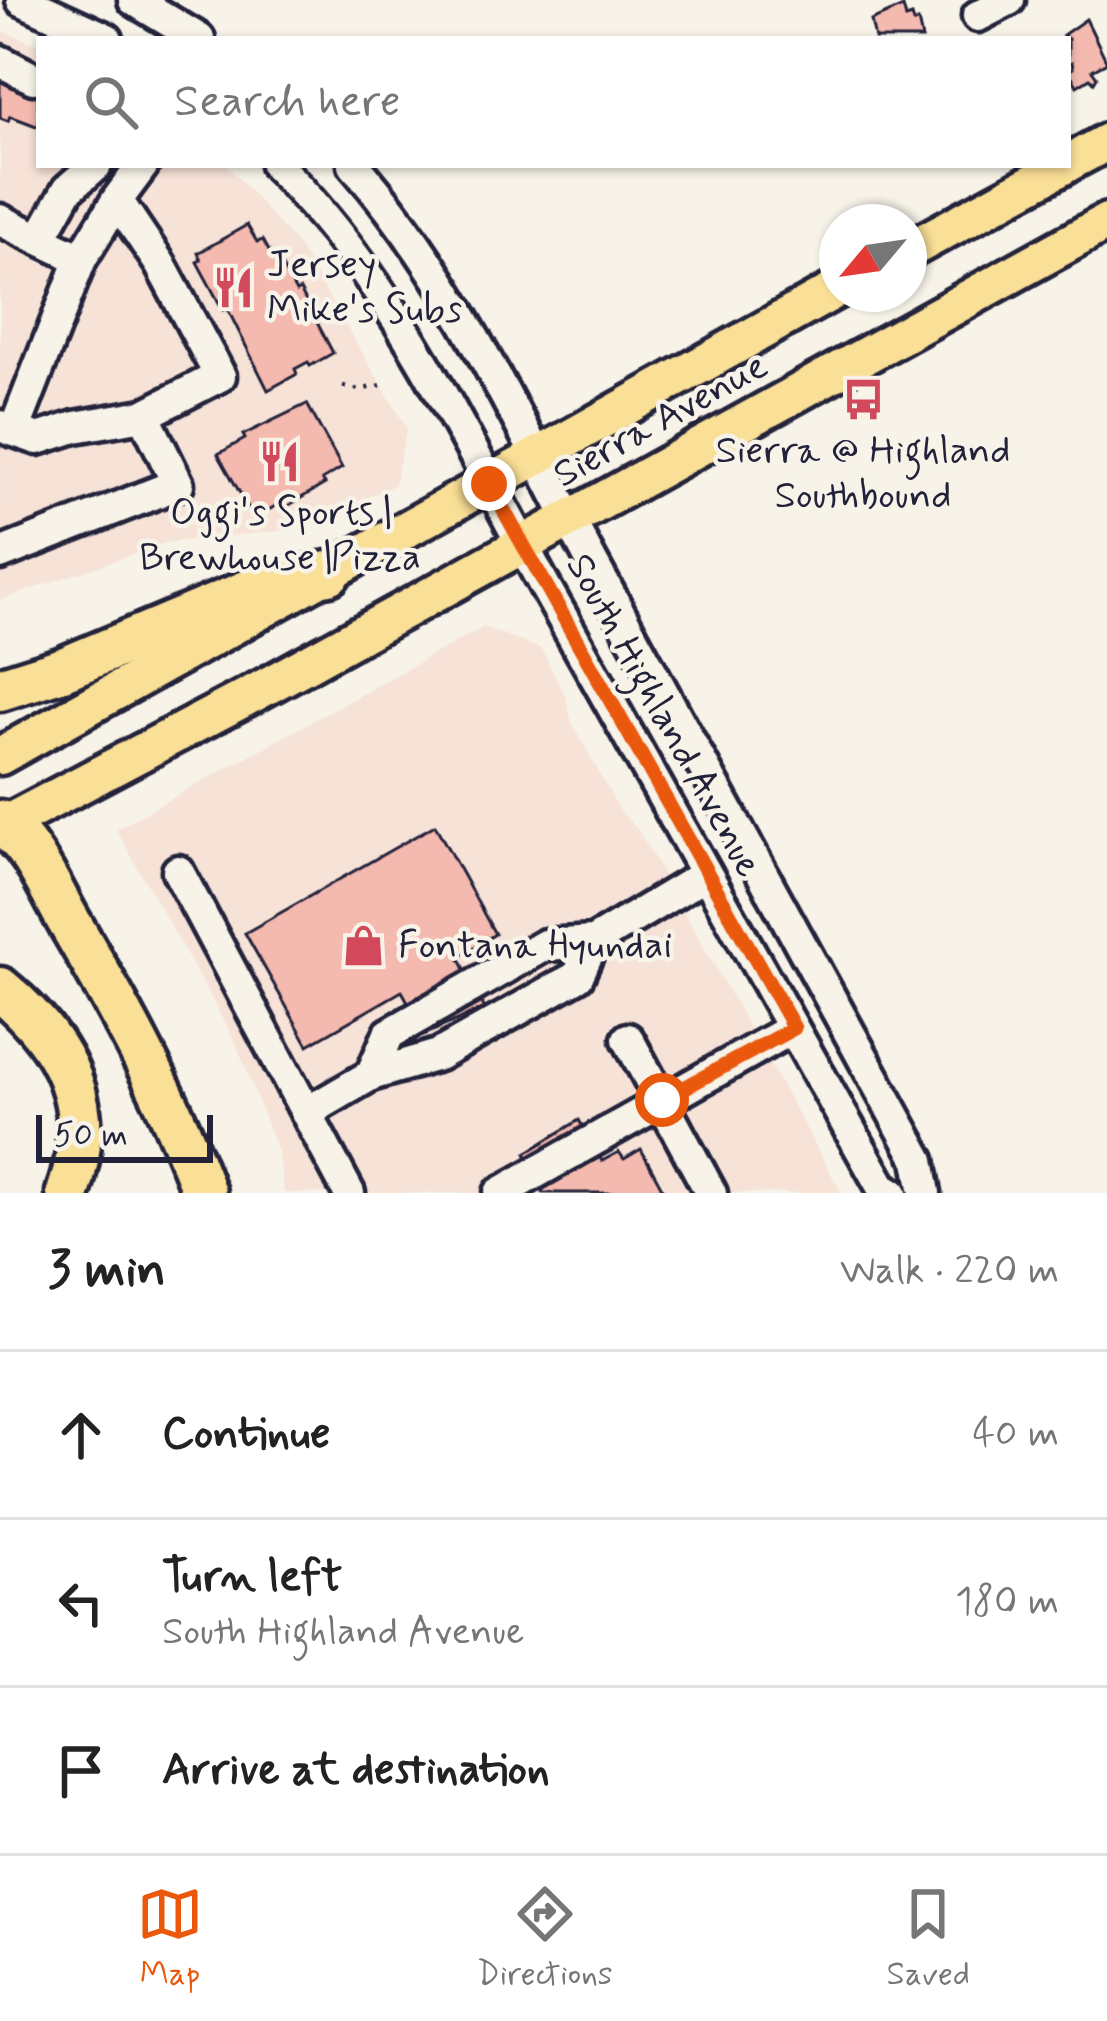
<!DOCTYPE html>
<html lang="en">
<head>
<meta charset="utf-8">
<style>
  body { margin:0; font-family:Mynerve,sans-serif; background:#f2f2f2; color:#222 }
  .compass { position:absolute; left:819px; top:204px; width:108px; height:108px; border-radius:50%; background:#fff; box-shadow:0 3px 9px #0004; rotate:241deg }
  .scale { position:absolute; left:36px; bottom:30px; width:177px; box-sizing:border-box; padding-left:12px; border:6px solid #22223b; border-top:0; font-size:33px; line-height:42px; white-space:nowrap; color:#22223b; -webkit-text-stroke:9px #f7f3e8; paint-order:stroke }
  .stop { position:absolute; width:36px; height:36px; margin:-27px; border:9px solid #ea580c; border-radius:50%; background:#fff }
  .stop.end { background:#ea580c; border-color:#fff; box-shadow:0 3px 12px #0008 }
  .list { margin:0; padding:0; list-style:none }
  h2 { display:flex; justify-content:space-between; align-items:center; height:156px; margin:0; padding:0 48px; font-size:51px }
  h2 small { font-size:39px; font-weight:400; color:#767676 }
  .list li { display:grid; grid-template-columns:78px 1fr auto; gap:36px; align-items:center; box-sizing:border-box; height:168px; padding:0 48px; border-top:3px solid #e0e0e0 }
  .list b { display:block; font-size:45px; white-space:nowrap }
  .list p { margin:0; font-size:39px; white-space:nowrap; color:#767676 }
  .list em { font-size:39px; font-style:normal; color:#767676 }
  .icon { flex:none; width:66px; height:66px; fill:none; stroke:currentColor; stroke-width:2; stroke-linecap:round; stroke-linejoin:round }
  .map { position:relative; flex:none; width:1107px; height:1193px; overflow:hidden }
  .search { position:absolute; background:#fff; box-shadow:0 3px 9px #0004; left:36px; right:36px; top:36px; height:132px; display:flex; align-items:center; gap:30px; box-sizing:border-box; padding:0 42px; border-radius:0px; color:#767676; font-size:45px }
  .sheet { height:660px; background:#fff }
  nav { display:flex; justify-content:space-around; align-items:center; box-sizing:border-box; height:168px; border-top:3px solid #e0e0e0; background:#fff; font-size:33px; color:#767676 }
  nav a { display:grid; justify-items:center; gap:6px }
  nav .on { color:#ea580c }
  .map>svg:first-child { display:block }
  .built { fill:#f6e2d7 }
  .building { fill:#f4b9af; stroke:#22223b; stroke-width:3 }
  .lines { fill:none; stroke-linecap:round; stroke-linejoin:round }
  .minor-casing { stroke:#22223b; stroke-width:39 }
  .major-casing { stroke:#22223b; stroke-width:45 }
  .highway-casing { stroke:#22223b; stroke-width:51 }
  .path { stroke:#22223b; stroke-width:4.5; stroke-dasharray:3 9; stroke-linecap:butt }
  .minor { stroke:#f7f3e8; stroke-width:30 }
  .major { stroke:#fadf96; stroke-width:36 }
  .highway { stroke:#fadf96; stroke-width:42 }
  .route { stroke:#ea580c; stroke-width:15 }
  .labels { text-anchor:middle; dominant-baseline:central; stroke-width:9; stroke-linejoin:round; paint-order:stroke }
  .poi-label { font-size:39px; fill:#22223b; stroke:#f7f3e8; text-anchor:start }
  .street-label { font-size:39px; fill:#22223b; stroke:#f7f3e8 }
</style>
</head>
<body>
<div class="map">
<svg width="1107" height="1193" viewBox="0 0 1107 1193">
  <rect width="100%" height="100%" fill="#f7f3e8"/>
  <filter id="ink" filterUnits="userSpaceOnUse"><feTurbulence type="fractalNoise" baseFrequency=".00833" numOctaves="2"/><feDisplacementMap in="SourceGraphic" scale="24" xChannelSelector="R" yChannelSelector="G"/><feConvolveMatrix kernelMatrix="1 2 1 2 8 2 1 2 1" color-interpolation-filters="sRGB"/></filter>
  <g filter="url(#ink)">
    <!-- built -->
    <path class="built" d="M0,30L39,45V165H227L299,247L407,428L394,485L298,529L168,542L0,600Z
      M483,627L541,649L566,697L572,723L619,810L638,830L842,1193H284L277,1151L236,1043L116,829Z"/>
    <!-- building -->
    <path class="building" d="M903,7L906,18L912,16L914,23L918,21L922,39H875L871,21Z
      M1086,19L1107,62L1092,70L1097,77L1094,82L1090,78L1077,86L1069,71L1073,68L1072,62L1068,64V39L1063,35Z
      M36,72L39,127L10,116L8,121L0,118V80L27,92Z
      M247,225L257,242L263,240L275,262L278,260L296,292L300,290L333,353L310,366L308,362L295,369L297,374L268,390L227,308L223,310L197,262L201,260L198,253Z
      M307,404L342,468L322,480L325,484L284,508L281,503L254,518L218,454L245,439L243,435Z
      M435,825L495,934L459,957L484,1008L426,1034L402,991L308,1045L245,933Z
      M579,1120L602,1161L619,1152L624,1159L641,1149L665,1193H543L526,1153Z"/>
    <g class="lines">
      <defs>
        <path id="minor" d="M22,0L107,39
          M134,0L199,39
          M978,16L1009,0
          M0,61L33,78
          M276,165C398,286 466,444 548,592C659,791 771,989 882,1187L892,1193
          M354,165C457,282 519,426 592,562C700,762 810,961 919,1160L925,1193
          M0,220L81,259L117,200
          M40,239L68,189L96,165
          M0,426L38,439L75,427L144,415L220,376L160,264L117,200L143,165
          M14,431L81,259
          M0,554L178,484L144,415
          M178,871L349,1193
          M628,1039L711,1193
          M371,1075L389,1034L545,945L593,942L706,874
          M306,1113L371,1075L438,1055L578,976L593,942
          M500,1193L793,1028"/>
        <path id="major" d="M1068,163L1107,142
          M909,250L1065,165
          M0,756L837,289
          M0,827L258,691L1107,222"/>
        <path id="highway" d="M0,689L63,669L268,583L329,573
          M0,822C31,842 50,888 68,920C120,1009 168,1096 204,1193
          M0,989C67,1044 98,1108 68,1193"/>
      </defs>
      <!-- minor casing -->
      <use href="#minor" class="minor-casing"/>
      <!-- major casing -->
      <use href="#major" class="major-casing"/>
      <!-- highway casing -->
      <use href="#highway" class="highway-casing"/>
      <!-- path -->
      <path class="path" d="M343,386L359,390L387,384"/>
      <!-- minor -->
      <use href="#minor" class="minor"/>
      <!-- major -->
      <use href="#major" class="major"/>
      <!-- highway -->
      <use href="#highway" class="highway"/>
    </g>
  </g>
  <g class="lines" filter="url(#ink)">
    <!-- route -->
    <path class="route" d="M489,484L794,1028L662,1100"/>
  </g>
  <!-- icons -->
  <defs>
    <symbol id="restaurant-bare" viewBox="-9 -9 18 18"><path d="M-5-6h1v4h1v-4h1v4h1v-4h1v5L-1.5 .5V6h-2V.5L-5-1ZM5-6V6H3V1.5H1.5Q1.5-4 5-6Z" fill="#d1495b" stroke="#f7f3e8" stroke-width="2.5" paint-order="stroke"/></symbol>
    <symbol id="bus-bare" viewBox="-9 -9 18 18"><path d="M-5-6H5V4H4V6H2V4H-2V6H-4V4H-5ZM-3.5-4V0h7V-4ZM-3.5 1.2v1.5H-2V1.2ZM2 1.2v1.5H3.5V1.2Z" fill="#d1495b" stroke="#f7f3e8" stroke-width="2.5" paint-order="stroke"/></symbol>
    <symbol id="shop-bare" viewBox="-9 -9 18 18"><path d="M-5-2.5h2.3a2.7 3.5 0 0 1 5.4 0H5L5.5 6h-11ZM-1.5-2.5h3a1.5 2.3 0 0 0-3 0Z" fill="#d1495b" stroke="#f7f3e8" stroke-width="2.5" paint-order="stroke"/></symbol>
  </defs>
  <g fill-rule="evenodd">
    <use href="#restaurant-bare" x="204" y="258" width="59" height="59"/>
    <use href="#bus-bare" x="834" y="370" width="59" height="59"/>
    <use href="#restaurant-bare" x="250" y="432" width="59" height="59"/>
    <use href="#shop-bare" x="334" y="916" width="59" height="59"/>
  </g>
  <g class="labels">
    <!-- poi labels -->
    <g class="poi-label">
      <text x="267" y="265">Jersey<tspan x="267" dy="45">Mike's Subs</tspan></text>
      <text x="863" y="451" text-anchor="middle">Sierra @ Highland<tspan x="863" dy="45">Southbound</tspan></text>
      <text x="280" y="513" text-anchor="middle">Oggi's Sports |<tspan x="280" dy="45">Brewhouse |Pizza</tspan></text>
      <text x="398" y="946">Fontana Hyundai</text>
    </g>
    <!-- street labels -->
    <g class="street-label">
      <text transform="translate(661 421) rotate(-29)">Sierra Avenue</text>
      <text transform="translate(663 716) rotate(61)">South Highland Avenue</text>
    </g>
  </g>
</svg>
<svg class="compass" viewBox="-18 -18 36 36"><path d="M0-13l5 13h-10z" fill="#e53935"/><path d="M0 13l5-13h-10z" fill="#767676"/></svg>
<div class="scale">50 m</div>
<div class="stop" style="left:662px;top:1100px"></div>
<div class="stop end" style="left:489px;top:484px"></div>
<div class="search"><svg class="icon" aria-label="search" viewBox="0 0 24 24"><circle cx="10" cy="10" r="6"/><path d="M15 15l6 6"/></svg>Search here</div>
</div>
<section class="sheet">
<h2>3 min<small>Walk · 220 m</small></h2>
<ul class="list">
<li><svg class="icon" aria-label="ahead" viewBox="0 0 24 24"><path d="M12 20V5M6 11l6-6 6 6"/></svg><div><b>Continue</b></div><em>40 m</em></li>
<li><svg class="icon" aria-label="left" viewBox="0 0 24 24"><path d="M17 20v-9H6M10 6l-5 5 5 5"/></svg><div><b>Turn left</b><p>South Highland Avenue</p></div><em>180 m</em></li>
<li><svg class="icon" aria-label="arrive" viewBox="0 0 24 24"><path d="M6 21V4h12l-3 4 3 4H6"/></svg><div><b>Arrive at destination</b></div></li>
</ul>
</section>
<nav>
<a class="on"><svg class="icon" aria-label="map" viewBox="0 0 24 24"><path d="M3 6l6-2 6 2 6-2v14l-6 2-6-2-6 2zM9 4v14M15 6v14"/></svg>Map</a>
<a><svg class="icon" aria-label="directions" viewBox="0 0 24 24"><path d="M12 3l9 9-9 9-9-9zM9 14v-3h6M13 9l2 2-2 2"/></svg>Directions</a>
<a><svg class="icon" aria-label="saved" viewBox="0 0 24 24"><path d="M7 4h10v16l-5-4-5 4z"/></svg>Saved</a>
</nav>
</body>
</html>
